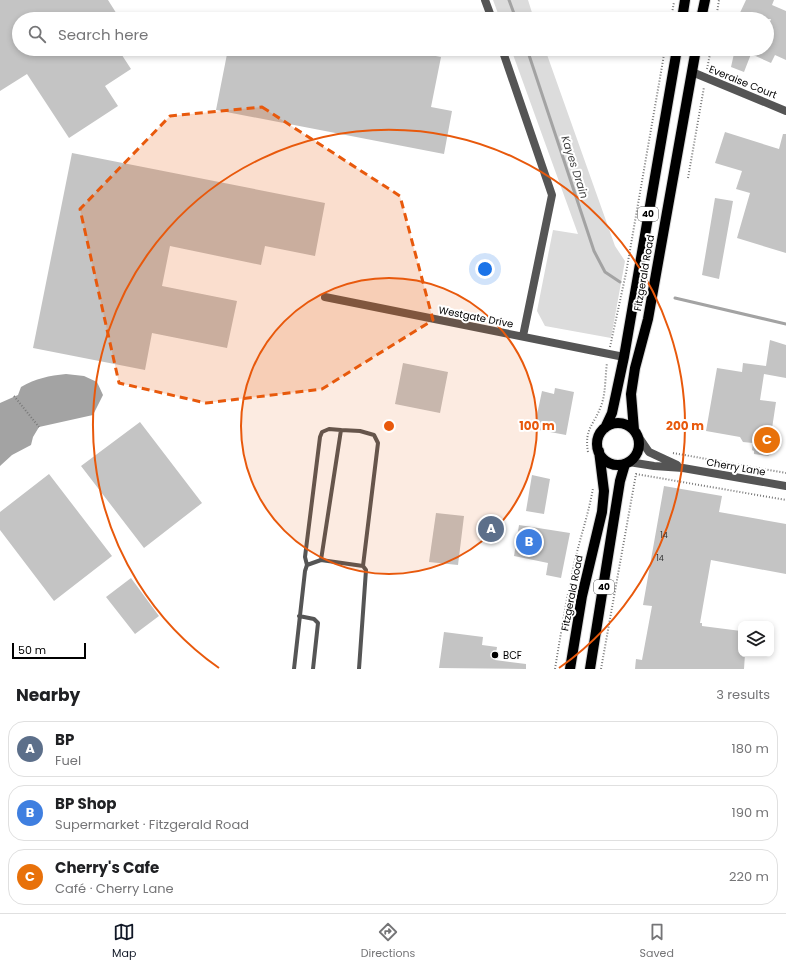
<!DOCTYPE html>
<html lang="en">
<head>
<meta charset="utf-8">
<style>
  body { margin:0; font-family:Poppins,sans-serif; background:#f2f2f2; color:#202124 }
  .controls { position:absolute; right:12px; bottom:12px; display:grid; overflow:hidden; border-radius:8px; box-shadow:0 2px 6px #0003 }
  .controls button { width:36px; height:36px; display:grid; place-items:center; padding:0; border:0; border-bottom:1px solid #e0e0e0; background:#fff; color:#202124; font:20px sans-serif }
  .scale { position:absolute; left:12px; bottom:10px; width:74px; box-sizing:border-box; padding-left:4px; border:2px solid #000; border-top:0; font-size:11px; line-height:14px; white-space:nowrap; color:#000; -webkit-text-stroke:3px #fff; paint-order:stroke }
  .you { position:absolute; left:485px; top:269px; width:14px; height:14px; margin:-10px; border:3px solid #fff; border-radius:50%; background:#1a73e8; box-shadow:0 0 0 6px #1a73e833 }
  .badge { display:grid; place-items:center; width:26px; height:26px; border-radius:50%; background:#111827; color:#fff; font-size:13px; font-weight:700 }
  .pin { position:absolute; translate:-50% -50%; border:2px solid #fff; box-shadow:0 1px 4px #0006 }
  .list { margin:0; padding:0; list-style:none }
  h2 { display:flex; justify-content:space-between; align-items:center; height:52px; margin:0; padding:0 16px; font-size:17px }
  h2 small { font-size:13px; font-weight:400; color:#757577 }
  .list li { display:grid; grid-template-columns:26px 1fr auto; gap:12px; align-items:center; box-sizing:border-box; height:56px; margin:0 8px 8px; padding:0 8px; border:1px solid #e0e0e0; border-radius:16px }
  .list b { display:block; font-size:15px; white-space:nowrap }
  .list p { margin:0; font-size:13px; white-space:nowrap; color:#757577 }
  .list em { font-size:13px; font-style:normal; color:#757577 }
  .icon { flex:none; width:22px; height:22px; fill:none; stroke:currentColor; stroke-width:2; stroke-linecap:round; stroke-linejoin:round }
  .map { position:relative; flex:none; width:786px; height:669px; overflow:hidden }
  .search { position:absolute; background:#fff; box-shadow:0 2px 6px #0003; left:12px; right:12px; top:12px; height:44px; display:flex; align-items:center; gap:10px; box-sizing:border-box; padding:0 14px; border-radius:22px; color:#757577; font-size:15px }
  .sheet { height:244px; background:#fff }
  nav { display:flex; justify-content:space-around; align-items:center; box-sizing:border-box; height:56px; border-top:1px solid #e0e0e0; background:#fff; font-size:11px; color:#757577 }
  nav a { display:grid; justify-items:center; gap:2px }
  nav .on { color:#111827 }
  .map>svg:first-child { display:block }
  .green { fill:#dcdcdc }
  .water { fill:#a3a3a3 }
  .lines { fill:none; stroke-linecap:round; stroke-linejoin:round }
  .stream { stroke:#a3a3a3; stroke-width:3 }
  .building { fill:#c4c4c4 }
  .primary-casing { stroke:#dbdbdb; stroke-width:12 }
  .path { stroke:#777; stroke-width:2; stroke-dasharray:1 2; stroke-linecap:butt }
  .service { stroke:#555; stroke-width:4 }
  .minor { stroke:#555; stroke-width:8 }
  .tertiary { stroke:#555; stroke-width:8 }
  .primary { stroke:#000; stroke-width:10 }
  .marked { fill:#e8590c; fill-opacity:0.2; stroke:#e8590c; stroke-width:3; stroke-dasharray:8 5; stroke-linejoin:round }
  .ring { fill:none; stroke:#e8590c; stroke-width:2 }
  .poi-dot { fill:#000; stroke:#fff; stroke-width:1.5 }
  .labels { text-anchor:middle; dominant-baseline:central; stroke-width:4; stroke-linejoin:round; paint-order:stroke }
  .number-label { font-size:8px; fill:#313131 }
  .shield { fill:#fff; stroke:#4c4c4c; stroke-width:1 }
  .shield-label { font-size:9px; font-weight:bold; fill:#000 }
  .street-label { font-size:10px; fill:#000; stroke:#fff }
  .poi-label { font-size:10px; fill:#000; stroke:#fff; text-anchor:start }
  .water-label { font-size:11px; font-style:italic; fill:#444; stroke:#fff }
  .centre { fill:#e8590c; stroke:#fff; stroke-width:2 }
  .ring-label { font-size:12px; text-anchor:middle; font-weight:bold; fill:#e8590c; stroke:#fff; stroke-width:4; stroke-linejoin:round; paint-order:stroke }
</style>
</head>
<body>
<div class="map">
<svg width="786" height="669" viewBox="0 0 786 669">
  <rect width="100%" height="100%" fill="#fff"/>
  <!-- green -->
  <path class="green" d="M493,0H528L534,19H500Z
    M511,49H545L615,246L625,261L611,338L545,326L537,311L553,230L578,234Z"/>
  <!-- water -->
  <path class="water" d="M66,374L84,376L97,382L103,395L93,415L39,427L33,437L31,445L12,455L0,466V403L18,395L21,387C36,378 49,376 66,374Z"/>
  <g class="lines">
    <!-- stream -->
    <path class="stream" d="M509,0L516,19
      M527,49L594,251L605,272L620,282
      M675,298L786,324"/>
  </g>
  <!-- building -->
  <path class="building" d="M0,0H108L120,19H19V49H118L131,69L105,86L118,106L69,138L27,74L0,91Z
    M746,0H774L772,5L786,11V60L775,55L771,63L751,54L744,72L731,67L735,49H767V30L771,19H737Z
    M228,49H400L441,57L431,107L452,111L444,154L216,110Z
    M725,132L779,149L783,134H786V253L737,238L750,193L736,189L742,171L715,163Z
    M72,153L325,203L315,256L265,246L261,265L170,246L162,286L237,301L227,348L152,333L145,370L33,348Z
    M715,198L733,201L719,279L702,275Z
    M770,340L786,345V378L764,374L760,400L776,402L771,435H773L772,438L775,439L773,453L768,456L754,454V451L752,450L753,443L743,442L740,437L706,431L717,368L742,372L743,363L766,366Z
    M403,363L448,372L440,413L395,404Z
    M555,388L574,392L566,435L534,429L542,391L554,394Z
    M140,422L202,503L144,548L81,466Z
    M49,474L112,556L54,601L0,530V512Z
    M532,475L550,479L544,514L526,511Z
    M664,486L722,496L719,512L786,524V574L711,560L700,623H702V626L741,631V654H745L744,669H635L636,659L642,660L652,606L643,605Z
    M436,513L464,516L458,565L429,562Z
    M519,525L570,533L561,578L546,575L548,563L514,556Z
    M131,578L159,616L135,634L106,597Z
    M444,632L483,637L482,645L497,647L495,660L526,664V669L439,668Z"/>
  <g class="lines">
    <defs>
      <path id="primary" d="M682,19L685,0
        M701,19L705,0
        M597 444a21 21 0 1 1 42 0a21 21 0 1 1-42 0Z
        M605,428L612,413L624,357L677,49
        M634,430L631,394L635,368L648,319L696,49
        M570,669L582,596L602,512L604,491L599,451
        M590,669L620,481L625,464"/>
    </defs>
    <!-- primary casing -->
    <use href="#primary" class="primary-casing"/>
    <!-- path -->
    <path class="path" d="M671,19L674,2
      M716,19L719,0
      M707,69L711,49
      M688,178L704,87
      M610,347L626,273L665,49
      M14,396L39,427
      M588,452C584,429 594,425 601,406C606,393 605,377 607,363
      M673,453L786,473
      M555,669C561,632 567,596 575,560C581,535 589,512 593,488
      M601,669L636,474L786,500"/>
    <!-- service -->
    <path class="service" d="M321,560L341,430L360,431L374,435L378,443L363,566
      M307,565L305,557L320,437L322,432L329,429L341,430
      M299,616L314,619L318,623L313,669
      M294,669L305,571L307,565L321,560L363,566L366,570L359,669"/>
    <!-- minor -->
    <path class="minor" d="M485,0L492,19
      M502,49L552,195L523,336
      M692,72L786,111
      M325,297L624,357"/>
    <!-- tertiary -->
    <path class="tertiary" d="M636,433L649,452L677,465
      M629,462L654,466L683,468L786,486"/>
    <!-- primary -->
    <use href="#primary" class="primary"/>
  </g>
  <!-- marked area -->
  <path class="marked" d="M262,107L400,196L433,320L322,389L206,403L119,383L80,209L170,116Z"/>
  <!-- distance rings -->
  <circle cx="389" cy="426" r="148" fill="#e8590c" fill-opacity=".12"/>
  <g class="ring">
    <circle cx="389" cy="426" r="148"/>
    <path d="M219 668A296 296 0 1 1 559 668"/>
  </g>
  <!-- markers -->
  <circle class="poi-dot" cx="495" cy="655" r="4"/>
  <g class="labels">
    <!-- number labels -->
    <g class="number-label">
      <text x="664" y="535">14</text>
      <text x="660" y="558">14</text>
    </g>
    <!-- shield labels -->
    <g class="shield">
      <rect x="638" y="207" width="20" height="14" rx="3"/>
      <rect x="594" y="580" width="20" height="14" rx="3"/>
    </g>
    <g class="shield-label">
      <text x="648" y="214">40</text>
      <text x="604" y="587">40</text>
    </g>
    <!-- street labels -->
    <g class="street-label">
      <text transform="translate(743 82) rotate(22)">Everaise Court</text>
      <text transform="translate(644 273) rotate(-80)">Fitzgerald Road</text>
      <text transform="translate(476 317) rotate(11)">Westgate Drive</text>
      <text transform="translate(736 467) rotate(10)">Cherry Lane</text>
      <text transform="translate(572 593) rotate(-79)">Fitzgerald Road</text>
    </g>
    <!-- poi labels -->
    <g class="poi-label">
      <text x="503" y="655">BCF</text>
    </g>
    <!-- water labels -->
    <g class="water-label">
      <text transform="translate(575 167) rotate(72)">Kayes Drain</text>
    </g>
  </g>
  <circle cx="389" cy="426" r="6" class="centre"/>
  <g class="ring-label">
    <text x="537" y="430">100 m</text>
    <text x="685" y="430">200 m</text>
  </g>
</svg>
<div class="controls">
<button><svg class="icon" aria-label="layers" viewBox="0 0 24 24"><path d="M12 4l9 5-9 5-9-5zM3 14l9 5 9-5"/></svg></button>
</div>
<div class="scale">50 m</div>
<div class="you"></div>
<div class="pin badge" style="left:491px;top:529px;background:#5c6f8a">A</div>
<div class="pin badge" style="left:529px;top:542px;background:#3f7fe0">B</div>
<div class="pin badge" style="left:767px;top:440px;background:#e8710a">C</div>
<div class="search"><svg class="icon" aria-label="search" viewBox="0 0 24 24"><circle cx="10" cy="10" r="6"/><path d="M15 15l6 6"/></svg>Search here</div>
</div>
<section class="sheet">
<h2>Nearby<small>3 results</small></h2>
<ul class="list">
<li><span class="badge" style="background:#5c6f8a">A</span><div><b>BP</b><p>Fuel</p></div><em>180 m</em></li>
<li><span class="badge" style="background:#3f7fe0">B</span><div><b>BP Shop</b><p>Supermarket · Fitzgerald Road</p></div><em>190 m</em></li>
<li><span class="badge" style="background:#e8710a">C</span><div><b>Cherry's Cafe</b><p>Café · Cherry Lane</p></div><em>220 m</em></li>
</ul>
</section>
<nav>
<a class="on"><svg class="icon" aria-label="map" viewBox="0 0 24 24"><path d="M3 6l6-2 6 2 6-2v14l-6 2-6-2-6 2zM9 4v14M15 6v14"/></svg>Map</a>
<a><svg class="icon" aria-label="directions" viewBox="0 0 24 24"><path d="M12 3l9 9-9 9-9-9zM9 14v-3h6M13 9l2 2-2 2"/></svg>Directions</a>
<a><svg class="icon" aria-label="saved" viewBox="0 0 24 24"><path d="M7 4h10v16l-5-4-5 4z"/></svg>Saved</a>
</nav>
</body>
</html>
